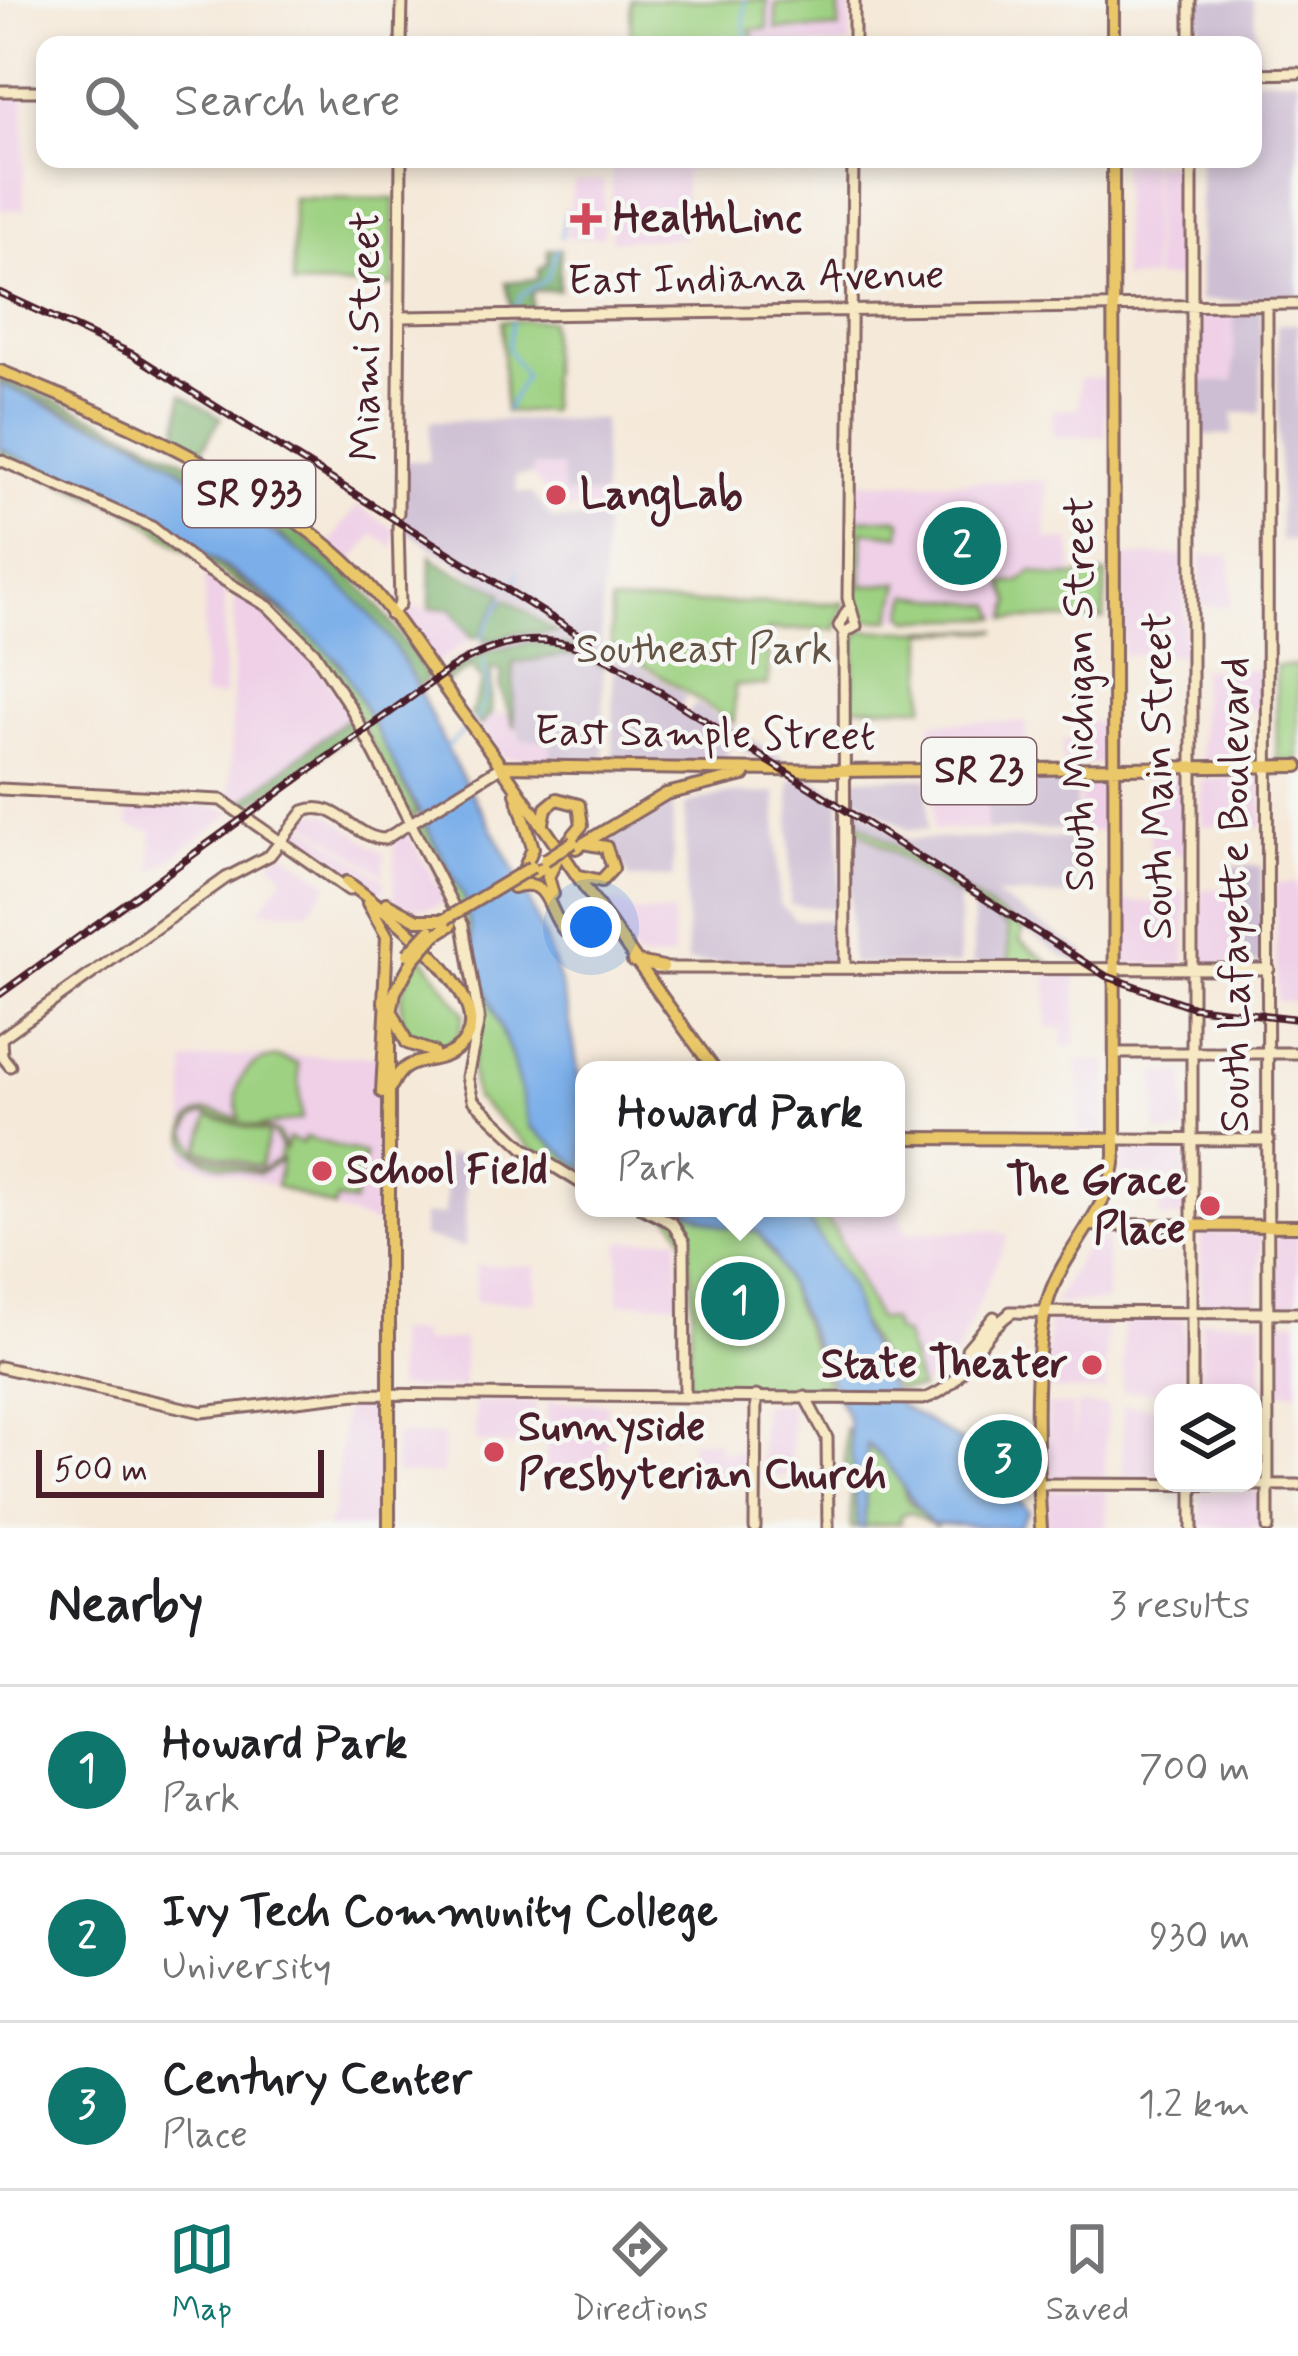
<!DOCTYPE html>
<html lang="en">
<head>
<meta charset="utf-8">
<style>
  body { margin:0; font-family:Mynerve,sans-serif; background:#f2f2f2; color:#202124 }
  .controls { position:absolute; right:36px; bottom:36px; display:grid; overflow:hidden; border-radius:24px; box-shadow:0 6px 18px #0003 }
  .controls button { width:108px; height:108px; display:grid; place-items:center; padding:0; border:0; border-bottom:3px solid #e0e0e0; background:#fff; color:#202124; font:60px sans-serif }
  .scale { position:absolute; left:36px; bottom:30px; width:288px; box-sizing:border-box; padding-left:12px; border:6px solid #4a1f2b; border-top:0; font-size:33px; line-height:42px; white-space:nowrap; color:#4a1f2b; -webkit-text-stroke:9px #f6f6f2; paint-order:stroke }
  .you { position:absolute; left:591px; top:927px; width:42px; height:42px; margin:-30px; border:9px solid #fff; border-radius:50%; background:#1a73e8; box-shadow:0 0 0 18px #1a73e833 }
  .badge { display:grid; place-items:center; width:78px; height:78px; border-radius:50%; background:#0f766e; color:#fff; font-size:39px; font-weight:700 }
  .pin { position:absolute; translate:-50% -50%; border:6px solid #fff; box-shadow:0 3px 12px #0006 }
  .popup { position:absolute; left:575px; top:1061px; width:330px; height:156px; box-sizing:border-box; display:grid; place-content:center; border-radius:24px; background:#fff; filter:drop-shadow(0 3px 9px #0005); font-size:39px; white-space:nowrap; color:#757577 }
  .popup b { font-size:45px; color:#202124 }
  .popup::after { content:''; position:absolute; left:50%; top:100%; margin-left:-24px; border:24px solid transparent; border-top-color:#fff }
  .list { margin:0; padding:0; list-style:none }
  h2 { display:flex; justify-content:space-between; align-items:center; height:156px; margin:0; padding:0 48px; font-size:51px }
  h2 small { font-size:39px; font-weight:400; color:#757577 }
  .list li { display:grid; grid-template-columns:78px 1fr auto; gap:36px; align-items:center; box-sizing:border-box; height:168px; padding:0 48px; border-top:3px solid #e0e0e0 }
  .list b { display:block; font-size:45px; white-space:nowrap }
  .list p { margin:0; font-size:39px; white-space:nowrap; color:#757577 }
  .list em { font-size:39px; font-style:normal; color:#757577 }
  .icon { flex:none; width:66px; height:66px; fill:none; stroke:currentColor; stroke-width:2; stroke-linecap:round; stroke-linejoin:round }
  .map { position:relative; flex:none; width:1298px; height:1528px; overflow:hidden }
  .search { position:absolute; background:#fff; box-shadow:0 6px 18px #0003; left:36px; right:36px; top:36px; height:132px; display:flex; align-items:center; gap:30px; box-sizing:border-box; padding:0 42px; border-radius:24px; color:#757577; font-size:45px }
  .sheet { height:660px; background:#fff }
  nav { display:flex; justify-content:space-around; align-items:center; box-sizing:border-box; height:168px; border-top:3px solid #e0e0e0; background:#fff; font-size:33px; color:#757577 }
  nav a { display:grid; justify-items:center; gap:6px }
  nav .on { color:#0f766e }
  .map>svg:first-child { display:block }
  .built { fill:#efd0e7 }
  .industrial { fill:#cdbed3 }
  .green { fill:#9ed182; stroke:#747856; stroke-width:3; fill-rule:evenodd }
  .forest { fill:#7eb370; stroke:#64694e; stroke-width:3 }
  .water { fill:#7cafe9; stroke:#63678a; stroke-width:3 }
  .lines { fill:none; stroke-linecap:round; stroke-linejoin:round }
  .stream { stroke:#7cafe9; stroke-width:3 }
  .secondary-casing { stroke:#866668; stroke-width:15 }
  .primary-casing { stroke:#866668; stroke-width:16 }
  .secondary { stroke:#f7e9c3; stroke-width:9 }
  .primary { stroke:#eac769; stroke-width:10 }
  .rail-casing { stroke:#4a1f2b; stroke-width:8 }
  .rail { stroke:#f6f6f2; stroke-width:3; stroke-dasharray:9; stroke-linecap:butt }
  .primary-bridge-casing { stroke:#866668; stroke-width:16; stroke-linecap:butt }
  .primary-bridge { stroke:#eac769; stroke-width:10 }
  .poi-dot { fill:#d1495b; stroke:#f6f6f2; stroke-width:4.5 }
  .labels { text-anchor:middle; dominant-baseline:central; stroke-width:9; stroke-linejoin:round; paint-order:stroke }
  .shield { fill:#f6f6f2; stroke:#7e6067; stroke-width:3 }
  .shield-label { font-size:39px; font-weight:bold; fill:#4a1f2b }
  .poi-label { font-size:42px; font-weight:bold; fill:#4a1f2b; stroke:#f6f6f2; text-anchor:start }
  .street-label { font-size:42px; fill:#4a1f2b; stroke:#f6f6f2 }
  .park-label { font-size:42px; fill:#635445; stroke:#f6f6f2 }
</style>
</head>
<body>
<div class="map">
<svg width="1298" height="1528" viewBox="0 0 1298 1528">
  <rect width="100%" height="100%" fill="#f6f6f2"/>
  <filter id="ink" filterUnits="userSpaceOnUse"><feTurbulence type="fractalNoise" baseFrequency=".00833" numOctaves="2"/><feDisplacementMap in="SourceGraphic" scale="24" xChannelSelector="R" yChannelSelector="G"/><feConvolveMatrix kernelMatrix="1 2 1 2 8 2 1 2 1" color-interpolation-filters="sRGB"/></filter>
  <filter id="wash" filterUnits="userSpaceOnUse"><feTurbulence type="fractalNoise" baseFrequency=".004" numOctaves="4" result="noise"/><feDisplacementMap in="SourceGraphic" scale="48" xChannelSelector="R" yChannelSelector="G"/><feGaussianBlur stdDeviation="2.7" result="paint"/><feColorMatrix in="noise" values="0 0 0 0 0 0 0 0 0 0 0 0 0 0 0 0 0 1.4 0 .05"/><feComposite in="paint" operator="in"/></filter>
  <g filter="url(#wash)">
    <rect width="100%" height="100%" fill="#f5e9d9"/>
    <!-- built -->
    <path class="built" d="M767,0H850V45H757L750,29H767Z
      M0,96H25L24,210H0Z
      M612,159H712V169L685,170L684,238L611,240Z
      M1122,163H1151L1152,278L1122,279Z
      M1153,163H1183V278H1154Z
      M604,180V237L565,238L574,181Z
      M1234,310V381L1200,382V311Z
      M1105,378L1106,436L1053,437V410L1079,409V379Z
      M532,466L563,467V494L603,495V510L559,509L532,475Z
      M1047,481L1046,539L1071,540L1072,574H1106L1104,617L862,619L852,608L854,482Z
      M357,506L394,529V548L374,534L352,562L329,544Z
      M1184,555L1185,655H1123V556Z
      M1201,555H1231V606H1201Z
      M205,576L225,588L224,697L203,696Z
      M235,593L286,629L315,660L349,717L242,802L230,793Z
      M402,608L451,609L472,638L435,664L402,621Z
      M1201,669H1262V710H1231V765H1201Z
      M491,714H507L522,739L550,740L551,761L502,757L480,726Z
      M931,722H1026V764L931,765Z
      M1081,722H1106L1107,764H1062L1063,740H1080Z
      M1262,773V827L1202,826V780Z
      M934,778H987V830H933Z
      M1079,778H1107V831H1079Z
      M1149,778H1185V854L1150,853Z
      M128,804L212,806L233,812L152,873V831L128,826Z
      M314,812L329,814L384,854V875L302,819Z
      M301,822L385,880L384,893L359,883L291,836Z
      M407,832L446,901L437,906L416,909L394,902V840Z
      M281,850L329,883L309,911H259L284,876L271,862Z
      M1276,883H1298V1002L1277,1001Z
      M1202,889H1234V964L1201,965Z
      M1155,891H1185V965L1124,964L1123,902H1155Z
      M610,903H623L633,912L673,913V958L638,960L601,908Z
      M1047,974H1076V1047H1062V1028L1047,1027Z
      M230,1056H376L379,1225L301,1198V1193L184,1161L185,1062Z
      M1078,1060H1107V1133H1079Z
      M1155,1073H1185L1184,1133H1156Z
      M897,1147L898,1205L906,1233L993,1230L1008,1236L951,1367L920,1389L903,1334L877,1319L835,1230L818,1208H896Z
      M1124,1147H1185L1184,1218H1160L1159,1176H1120Z
      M1107,1232V1301L1054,1304L1093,1233Z
      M1201,1233H1262L1258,1306L1201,1305Z
      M1276,1234H1298V1306H1277Z
      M677,1237L680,1303H619V1242Z
      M476,1265L536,1266V1302H475Z
      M1049,1319H1106V1391L1046,1390Z
      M1123,1319H1184V1392L1123,1391Z
      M1201,1320H1262V1392H1201Z
      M1276,1320H1298V1392H1276Z
      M395,1332H421V1342L464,1339V1388H396Z
      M383,1401V1527L326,1528L335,1509L344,1402Z
      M475,1402H536L535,1448L475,1442Z
      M547,1402L607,1403V1475H546Z
      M762,1404H791V1476L761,1475Z
      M1048,1405H1072L1075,1443L1076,1405H1107L1105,1478L1047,1480Z
      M1123,1406H1163V1478L1123,1477Z
      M395,1435H443V1474H395Z
      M690,1440L719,1441V1452H751L750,1476H689Z
      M1048,1489L1107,1491V1528H1046Z
      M1201,1492H1261V1527H1200Z"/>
    <!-- industrial -->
    <path class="industrial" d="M1199,0H1253L1261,68H1253V45H1199Z
      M1298,78V300L1200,301V159H1253V79Z
      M1234,310H1261V413H1233V435H1201L1200,382L1234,381Z
      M1277,324H1298V541H1280Z
      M603,419V495L563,494L562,467L533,466L532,475L515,476L517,492L532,494L553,520H604L601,660L568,646L487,652L448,672L447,664L486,642L520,634L557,635L558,629L403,529V461H429L430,421Z
      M613,649L686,696L679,710L688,714L696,703L791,764L767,765L728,740L727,765H613Z
      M573,654L603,666L604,763L551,761L550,740H522L516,727L513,664Z
      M928,778V830H908L850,792L852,778Z
      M987,778H1076V830H987Z
      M815,779L839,795L840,909L790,905V780Z
      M776,793L779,904L796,920H840V966L687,962L685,805L724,794Z
      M673,801V878H630L608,838Z
      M851,803L907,839L1076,838L1073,896L995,895L1086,953L1077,962L1064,956L851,817Z
      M850,824L959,897V965L851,963Z
      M1234,866H1261L1262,964H1234Z
      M973,906L1009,928V964H973Z
      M446,1155H466L465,1248L423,1237V1215H445Z"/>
    <!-- green -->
    <path class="green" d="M631,0H767V29L751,30L757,45H630Z
      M776,3H839V29H776Z
      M293,198L395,199L394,286L293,285Z
      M550,320V411L505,412L502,321Z
      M0,449L149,515L310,631L358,687L417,814L411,818L338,678L282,614L124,508L0,457Z
      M895,518L901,521L900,535L863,531L862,586L900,583L891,620H861L852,608L855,519Z
      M1033,571L1054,577L1106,574L1104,619H1007L1011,602L1003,583L1019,582Z
      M909,595L993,605L998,618L909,620L904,614Z
      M611,603H844L836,629L769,630L768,685H735L734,723L611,644Z
      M861,631L995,630L998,631L925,632L924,707H852L855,641Z
      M1276,666H1298V761H1277Z
      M851,817L1023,930L1020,941L1051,964H1009L1008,928L850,824Z
      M422,820L465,899L476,965L511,1055L530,1127L584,1169V1179L532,1149L475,1098L471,1067L481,1019L469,942L417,825Z
      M421,954L464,1013L459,1036L442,1049L411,1042C393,1005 401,988 421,954Z
      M277,1057L298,1064L302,1119L262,1126L278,1133L285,1150L288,1139L303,1143L305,1137L365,1154L354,1203L337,1199L334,1208L276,1186L282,1160L259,1174C240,1169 207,1166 193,1152C177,1136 188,1109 211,1111C220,1112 231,1117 240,1119C230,1087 242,1062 277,1057ZM204,1114L272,1131L281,1147L279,1160L259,1171L199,1154L187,1132L193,1119Z
      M209,1116L269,1134L260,1167L199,1150Z
      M659,1208C693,1208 724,1227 758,1232L779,1265L830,1390L688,1389C687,1339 709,1237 659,1208Z
      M799,1208H818L835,1230L877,1319L891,1320L895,1331L905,1335L920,1389L898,1390L891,1380Z
      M845,1429L884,1459L901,1481L907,1500L937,1528L909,1512L900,1515V1523L851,1528V1476H845Z"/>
    <!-- forest -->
    <path class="forest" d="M560,249L559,290L532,291V310L512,311L506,282L537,279L539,269L548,263V250Z
      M0,378C126,428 258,486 357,582C383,607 403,642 424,671L426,681L417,687L395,647L277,531L140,442L0,384Z
      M182,394L221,418L199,455L177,442Z
      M431,555C451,577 478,577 503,593L480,636L472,638L451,609L430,608Z
      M506,598L557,633H517L484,642V630Z
      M532,642L568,646L601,660L603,666L573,654L513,663L514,728L500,687L502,672L491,668V714L480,726L471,714L482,682L472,667L447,682L443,676L487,652Z
      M349,717L356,730L249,806L242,802Z"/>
    <!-- water -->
    <path class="water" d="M0,384C18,390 33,400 50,407C77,420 107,427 135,440C165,455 190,478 218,496C285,542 351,579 396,649C423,691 438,737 463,779C545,915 584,1010 584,1169L530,1127L511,1055L476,965L465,899L341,664L269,597L149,515L0,449Z
      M679,1208H801L851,1289L862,1332L900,1405L960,1441L1029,1511L1018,1528L931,1524C906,1499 899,1470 867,1444L865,1518L864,1528H858L848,1419L773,1252L758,1232L721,1226Z"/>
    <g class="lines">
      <!-- stream -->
      <path class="stream" d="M745,0L744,27L750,45
        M561,237L566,210
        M513,311L522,295L547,279L557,249
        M506,411L525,375L508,349L512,322
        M516,580L518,572
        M481,638L503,598
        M476,722L488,691L484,661
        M445,749L468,727"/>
    </g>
  </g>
  <g filter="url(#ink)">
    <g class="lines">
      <defs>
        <path id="secondary" d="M401,45L402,0
          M854,45V0
          M1190,45V0
          M1253,74L1298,73
          M0,91H45
          M1192,159V1393
          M1267,305L1268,1528
          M399,317L1298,304
          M0,460L152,527L202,567L269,607L314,652L351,708L463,925L479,1019L467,1077L473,1100L524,1148L584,1185
          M398,513L401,159
          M391,615L400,604L398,526
          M844,633L856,626L848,598L853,159
          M0,789L221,800L349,890
          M657,968L1269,969
          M845,968L844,633L839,626L847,611
          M0,1039L226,878L270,855L304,811C337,798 354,839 385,839L502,766
          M1,1039L2,1056L10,1066
          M1115,1053H1298
          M1115,1139L1269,1140
          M642,1208L672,1223L684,1242L685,1396
          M1010,1312L1298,1313
          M967,1349L994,1317
          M0,1367L202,1412L357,1394L923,1399C967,1387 972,1340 1011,1313
          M805,1397L827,1438L828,1528
          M1040,1484L1298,1485
          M755,1528L756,1396
          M1192,1528V1483"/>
        <path id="primary" d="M1113,0V45
          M0,371C119,418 273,485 363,579C398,616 426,663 456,704C545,824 625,950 715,1070
          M502,766L837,771L1298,766
          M516,793L533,848L522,874
          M543,823L546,808L557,799L579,805L582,825L562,849
          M576,848L666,794L744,775
          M535,873L553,862
          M580,876L601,881L613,868L606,847L588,844
          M347,882C379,905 517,1009 454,1051C431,1067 406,1053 392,1085
          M513,887C551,876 546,909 564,930L604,927
          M553,894L548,877L556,861
          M368,903L387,936L384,1003
          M386,903L417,920H444
          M435,935L451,925
          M633,961L663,967
          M394,1015L407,1043L433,1052
          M382,1092L387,997
          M896,1138L1115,1139
          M1091,1225L1298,1226
          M389,1528V1024L395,992L413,960
          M1041,1528C1037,1469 1031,1352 1049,1297C1066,1246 1110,1212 1115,1156L1113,159"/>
      </defs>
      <!-- secondary casing -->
      <use href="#secondary" class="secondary-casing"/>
      <!-- primary casing -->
      <use href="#primary" class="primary-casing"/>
      <!-- secondary -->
      <use href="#secondary" class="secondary"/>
      <!-- primary -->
      <use href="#primary" class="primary"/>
      <defs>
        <path id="rail" d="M0,293L132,354L590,642
          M0,994L447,671C502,635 555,630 613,662L1106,976L1193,1007L1298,1019"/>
      </defs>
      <!-- rail casing -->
      <use href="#rail" class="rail-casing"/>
      <!-- rail -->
      <use href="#rail" class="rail"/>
      <defs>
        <path id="primary-bridge" d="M545,860L573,842
          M447,918L532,867
          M408,954L430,930
          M413,960L435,935"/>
      </defs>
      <!-- primary-bridge casing -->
      <use href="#primary-bridge" class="primary-bridge-casing"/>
      <!-- primary-bridge -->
      <use href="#primary-bridge" class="primary-bridge"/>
    </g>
  </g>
  <!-- markers -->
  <g class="poi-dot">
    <path d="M580 201h12v12h12v12h-12v12h-12v-12h-12v-12h12z"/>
    <circle cx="556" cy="495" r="12"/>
    <circle cx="322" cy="1171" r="12"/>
    <circle cx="1210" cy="1206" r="12"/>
    <circle cx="1092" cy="1365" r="12"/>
    <circle cx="494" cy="1452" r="12"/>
  </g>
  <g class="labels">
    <!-- shield labels -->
    <g class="shield">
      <rect x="183" y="461" width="132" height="66" rx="9"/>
      <rect x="922" y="738" width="114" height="66" rx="9"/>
    </g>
    <g class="shield-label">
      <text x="249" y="494">SR 933</text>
      <text x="979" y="771">SR 23</text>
    </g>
    <!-- poi labels -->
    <g class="poi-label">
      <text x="613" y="219">HealthLinc</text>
      <text x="580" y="495">LangLab</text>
      <text x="346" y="1171">School Field</text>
      <text x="1186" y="1182" text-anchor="end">The Grace<tspan x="1186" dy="48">Place</tspan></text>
      <text x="1068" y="1365" text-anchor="end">State Theater</text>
      <text x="518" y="1428">Sunnyside<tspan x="518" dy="48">Presbyterian Church</tspan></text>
    </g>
    <!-- street labels -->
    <g class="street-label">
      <text transform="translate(756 279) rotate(-1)">East Indiana Avenue</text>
      <text transform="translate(367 336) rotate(-90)">Miami Street</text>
      <text transform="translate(1081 694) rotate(-90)">South Michigan Street</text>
      <text transform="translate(705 735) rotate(1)">East Sample Street</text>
      <text transform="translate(1159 776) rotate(-90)">South Main Street</text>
      <text transform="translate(1236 895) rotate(-90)">South Lafayette Boulevard</text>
    </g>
    <!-- park labels -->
    <g class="park-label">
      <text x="704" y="650">Southeast Park</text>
    </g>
  </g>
</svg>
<div class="controls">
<button><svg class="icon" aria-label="layers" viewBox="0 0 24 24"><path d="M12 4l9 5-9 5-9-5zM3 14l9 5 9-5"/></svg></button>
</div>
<div class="scale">500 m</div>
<div class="you"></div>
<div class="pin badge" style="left:740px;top:1301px">1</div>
<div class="popup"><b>Howard Park</b>Park</div>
<div class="pin badge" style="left:962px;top:546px">2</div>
<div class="pin badge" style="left:1003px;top:1459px">3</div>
<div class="search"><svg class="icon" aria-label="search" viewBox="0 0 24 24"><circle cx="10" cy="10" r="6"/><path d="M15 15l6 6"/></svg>Search here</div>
</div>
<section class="sheet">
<h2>Nearby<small>3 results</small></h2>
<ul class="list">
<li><span class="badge">1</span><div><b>Howard Park</b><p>Park</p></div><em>700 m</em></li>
<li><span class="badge">2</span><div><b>Ivy Tech Community College</b><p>University</p></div><em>930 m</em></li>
<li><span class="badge">3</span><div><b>Century Center</b><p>Place</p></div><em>1.2 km</em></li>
</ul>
</section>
<nav>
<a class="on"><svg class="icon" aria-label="map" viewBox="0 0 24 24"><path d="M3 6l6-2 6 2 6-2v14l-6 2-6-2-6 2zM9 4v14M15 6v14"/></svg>Map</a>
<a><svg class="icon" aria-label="directions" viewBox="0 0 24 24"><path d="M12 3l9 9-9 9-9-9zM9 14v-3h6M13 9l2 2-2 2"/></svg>Directions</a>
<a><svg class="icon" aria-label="saved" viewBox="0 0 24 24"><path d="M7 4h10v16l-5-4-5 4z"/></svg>Saved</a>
</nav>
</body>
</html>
